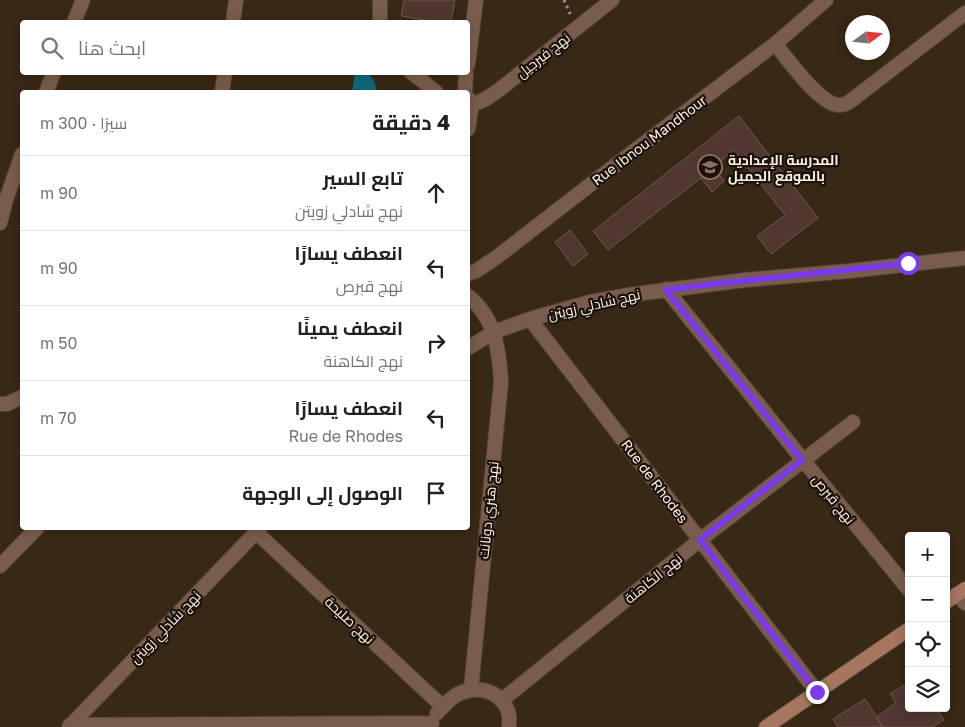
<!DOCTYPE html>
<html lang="ar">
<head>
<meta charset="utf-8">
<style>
  body { margin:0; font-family:"Golos Text",Cairo,sans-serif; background:#f2f2f2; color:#202124; direction:rtl }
  .controls { position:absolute; right:15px; bottom:15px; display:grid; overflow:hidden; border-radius:5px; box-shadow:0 2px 12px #0003 }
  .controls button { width:45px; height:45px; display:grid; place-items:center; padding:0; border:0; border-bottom:1px solid #e0e0e0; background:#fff; color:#202124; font:25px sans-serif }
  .compass { position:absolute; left:845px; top:15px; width:45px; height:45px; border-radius:50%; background:#fff; box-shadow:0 2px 12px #0003; rotate:75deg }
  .stop { position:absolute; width:15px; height:15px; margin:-11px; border:4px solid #7c3aed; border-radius:50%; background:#fff }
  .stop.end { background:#7c3aed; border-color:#fff; box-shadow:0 1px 5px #0008 }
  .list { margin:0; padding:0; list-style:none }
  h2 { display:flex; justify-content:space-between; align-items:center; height:65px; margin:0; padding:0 20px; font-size:21px }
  h2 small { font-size:16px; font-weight:400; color:#757577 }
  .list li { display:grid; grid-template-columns:32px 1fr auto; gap:15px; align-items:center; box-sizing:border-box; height:75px; padding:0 20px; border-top:1px solid #e0e0e0 }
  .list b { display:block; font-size:19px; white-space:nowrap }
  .list p { margin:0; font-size:16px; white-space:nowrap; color:#757577 }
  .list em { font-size:16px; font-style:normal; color:#757577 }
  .icon { flex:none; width:28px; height:28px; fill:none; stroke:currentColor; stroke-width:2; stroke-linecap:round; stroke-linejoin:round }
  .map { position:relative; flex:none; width:965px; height:727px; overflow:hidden; direction:ltr }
  .search { position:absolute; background:#fff; box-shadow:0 2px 12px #0003; left:20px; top:20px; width:450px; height:55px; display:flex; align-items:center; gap:12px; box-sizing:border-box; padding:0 18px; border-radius:5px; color:#757577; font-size:19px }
  .panel { position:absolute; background:#fff; box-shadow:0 2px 12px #0003; left:20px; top:90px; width:450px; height:440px; border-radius:5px; direction:rtl }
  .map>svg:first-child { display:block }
  .water { fill:#0f697c }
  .building { fill:#503730; stroke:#6f544d }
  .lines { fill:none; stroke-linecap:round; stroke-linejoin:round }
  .minor-casing { stroke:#534433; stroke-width:16 }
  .tertiary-casing { stroke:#534433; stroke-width:16 }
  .secondary-casing { stroke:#534433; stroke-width:16 }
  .path { stroke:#9f9283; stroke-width:3; stroke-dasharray:2.5 4; stroke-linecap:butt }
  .minor { stroke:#7a5c4d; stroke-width:14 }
  .tertiary { stroke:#7a5c4d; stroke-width:14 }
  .secondary { stroke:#a6765e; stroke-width:14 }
  .route { stroke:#7c3aed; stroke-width:6 }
  .labels { text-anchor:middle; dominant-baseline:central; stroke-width:4.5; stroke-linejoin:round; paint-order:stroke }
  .street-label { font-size:14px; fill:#fbf0e4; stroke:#1a120b }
  .poi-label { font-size:14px; font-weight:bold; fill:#fbf0e4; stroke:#1a120b; text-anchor:start }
</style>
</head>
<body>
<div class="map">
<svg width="965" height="727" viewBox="0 0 965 727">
  <rect width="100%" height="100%" fill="#382816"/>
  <!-- water -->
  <path class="water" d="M355,73H370V75L375,83L376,89L372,92H352Z"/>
  <!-- building -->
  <path class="building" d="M404,0H455L451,22H437L401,16Z
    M739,116L818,218L771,254L757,236L785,215L734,150L713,167L724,181L712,192L701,178L608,250L593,231Z
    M570,230L588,254L573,266L555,242Z
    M909,682V708H939L937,710L944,720L933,727H883L876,717L896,703L890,694Z
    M865,699L883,727H838L833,719Z"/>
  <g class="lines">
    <defs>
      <path id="minor" d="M380,0V22
        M74,22L83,0
        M233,22L236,0
        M775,44C788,59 821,107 840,105C847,105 852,100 857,96L965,13
        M468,64L476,0
        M411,72L436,92
        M46,92L54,72
        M222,92L225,72
        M465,92L466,72
        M468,104C479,105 490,96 499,90L612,0
        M468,129L472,104L468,98
        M0,223L6,200L22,154
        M468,274L476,271L497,257L613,167L775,44L826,0
        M666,289L803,460L909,590
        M468,296C495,318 499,348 501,382L471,689
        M530,319L817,692
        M0,404H7L22,397
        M256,532L443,707
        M0,566L37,528
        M957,594L965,603
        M502,700L700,540L853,422
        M437,713C443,707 450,698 458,694C477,685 500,690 508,711C510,716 509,722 509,727
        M70,725L432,723"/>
      <path id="tertiary" d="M468,348L494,332L530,319L590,302L628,295L745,280L849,271L965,258
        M69,727L260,528"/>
      <path id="secondary" d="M946,602L965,589
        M766,727L909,629"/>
    </defs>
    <!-- minor casing -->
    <use href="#minor" class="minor-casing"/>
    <!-- tertiary casing -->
    <use href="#tertiary" class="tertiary-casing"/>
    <!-- secondary casing -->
    <use href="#secondary" class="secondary-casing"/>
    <!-- path -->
    <path class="path" d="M564,0L571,16"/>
    <!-- minor -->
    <use href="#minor" class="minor"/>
    <!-- tertiary -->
    <use href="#tertiary" class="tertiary"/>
    <!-- secondary -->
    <use href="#secondary" class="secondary"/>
  </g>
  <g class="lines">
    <!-- route -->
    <path class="route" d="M817,692L700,540L802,460L666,290C746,279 827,273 908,263"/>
  </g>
  <!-- icons -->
  <defs>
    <symbol id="school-ring" viewBox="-11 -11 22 22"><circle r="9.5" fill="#1a120b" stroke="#8d6e63" stroke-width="1.5"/><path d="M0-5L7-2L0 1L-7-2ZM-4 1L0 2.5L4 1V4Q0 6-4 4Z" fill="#8d6e63"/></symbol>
  </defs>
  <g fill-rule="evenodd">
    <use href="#school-ring" x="696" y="153" width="28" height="28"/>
  </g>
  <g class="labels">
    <!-- street labels -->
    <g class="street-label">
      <text transform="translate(543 55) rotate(-38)">نهج فيرجيل</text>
      <text transform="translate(649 140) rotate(-37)">Rue Ibnou Mandhour</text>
      <text transform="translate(594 304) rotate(-13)">نهج شادلي زويتن</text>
      <text transform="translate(655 481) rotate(53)">Rue de Rhodes</text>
      <text transform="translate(834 499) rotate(51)">نهج قبرص</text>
      <text transform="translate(488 510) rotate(-84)">نهج هنري دونانت</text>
      <text transform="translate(653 578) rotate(-39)">نهج الكاهنة</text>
      <text transform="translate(350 620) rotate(43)">نهج صليحة</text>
      <text transform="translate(165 627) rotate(-46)">نهج شادلي زويتن</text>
    </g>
    <!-- poi labels -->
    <g class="poi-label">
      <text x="728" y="159">المدرسة الإعدادية<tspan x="728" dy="16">بالموقع الجميل</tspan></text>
    </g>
  </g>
</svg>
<div class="controls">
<button>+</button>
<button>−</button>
<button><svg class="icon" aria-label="locate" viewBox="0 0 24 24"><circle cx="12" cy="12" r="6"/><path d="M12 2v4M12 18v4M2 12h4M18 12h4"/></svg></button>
<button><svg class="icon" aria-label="layers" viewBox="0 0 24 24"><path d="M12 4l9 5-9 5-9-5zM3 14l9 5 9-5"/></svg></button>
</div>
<svg class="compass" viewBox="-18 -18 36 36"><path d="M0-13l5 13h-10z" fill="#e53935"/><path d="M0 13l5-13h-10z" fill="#757577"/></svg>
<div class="stop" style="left:908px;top:263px"></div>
<div class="stop end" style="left:817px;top:692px"></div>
<div class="search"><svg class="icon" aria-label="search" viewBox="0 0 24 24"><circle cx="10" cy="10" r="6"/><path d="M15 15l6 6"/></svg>ابحث هنا</div>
<section class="panel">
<h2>4 دقيقة<small>سيرًا · 300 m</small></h2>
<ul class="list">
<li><svg class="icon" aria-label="ahead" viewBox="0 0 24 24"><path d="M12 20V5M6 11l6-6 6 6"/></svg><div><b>تابع السير</b><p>نهج شادلي زويتن</p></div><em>90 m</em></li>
<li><svg class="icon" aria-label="left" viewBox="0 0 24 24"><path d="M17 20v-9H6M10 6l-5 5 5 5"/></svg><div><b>انعطف يسارًا</b><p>نهج قبرص</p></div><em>90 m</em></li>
<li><svg class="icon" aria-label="right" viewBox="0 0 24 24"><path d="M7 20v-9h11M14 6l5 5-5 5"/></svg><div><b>انعطف يمينًا</b><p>نهج الكاهنة</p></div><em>50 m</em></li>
<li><svg class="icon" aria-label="left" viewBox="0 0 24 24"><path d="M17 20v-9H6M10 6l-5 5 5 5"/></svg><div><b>انعطف يسارًا</b><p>Rue de Rhodes</p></div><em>70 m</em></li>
<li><svg class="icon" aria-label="arrive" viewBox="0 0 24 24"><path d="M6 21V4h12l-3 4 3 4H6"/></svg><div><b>الوصول إلى الوجهة</b></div></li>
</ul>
</section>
</div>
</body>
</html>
